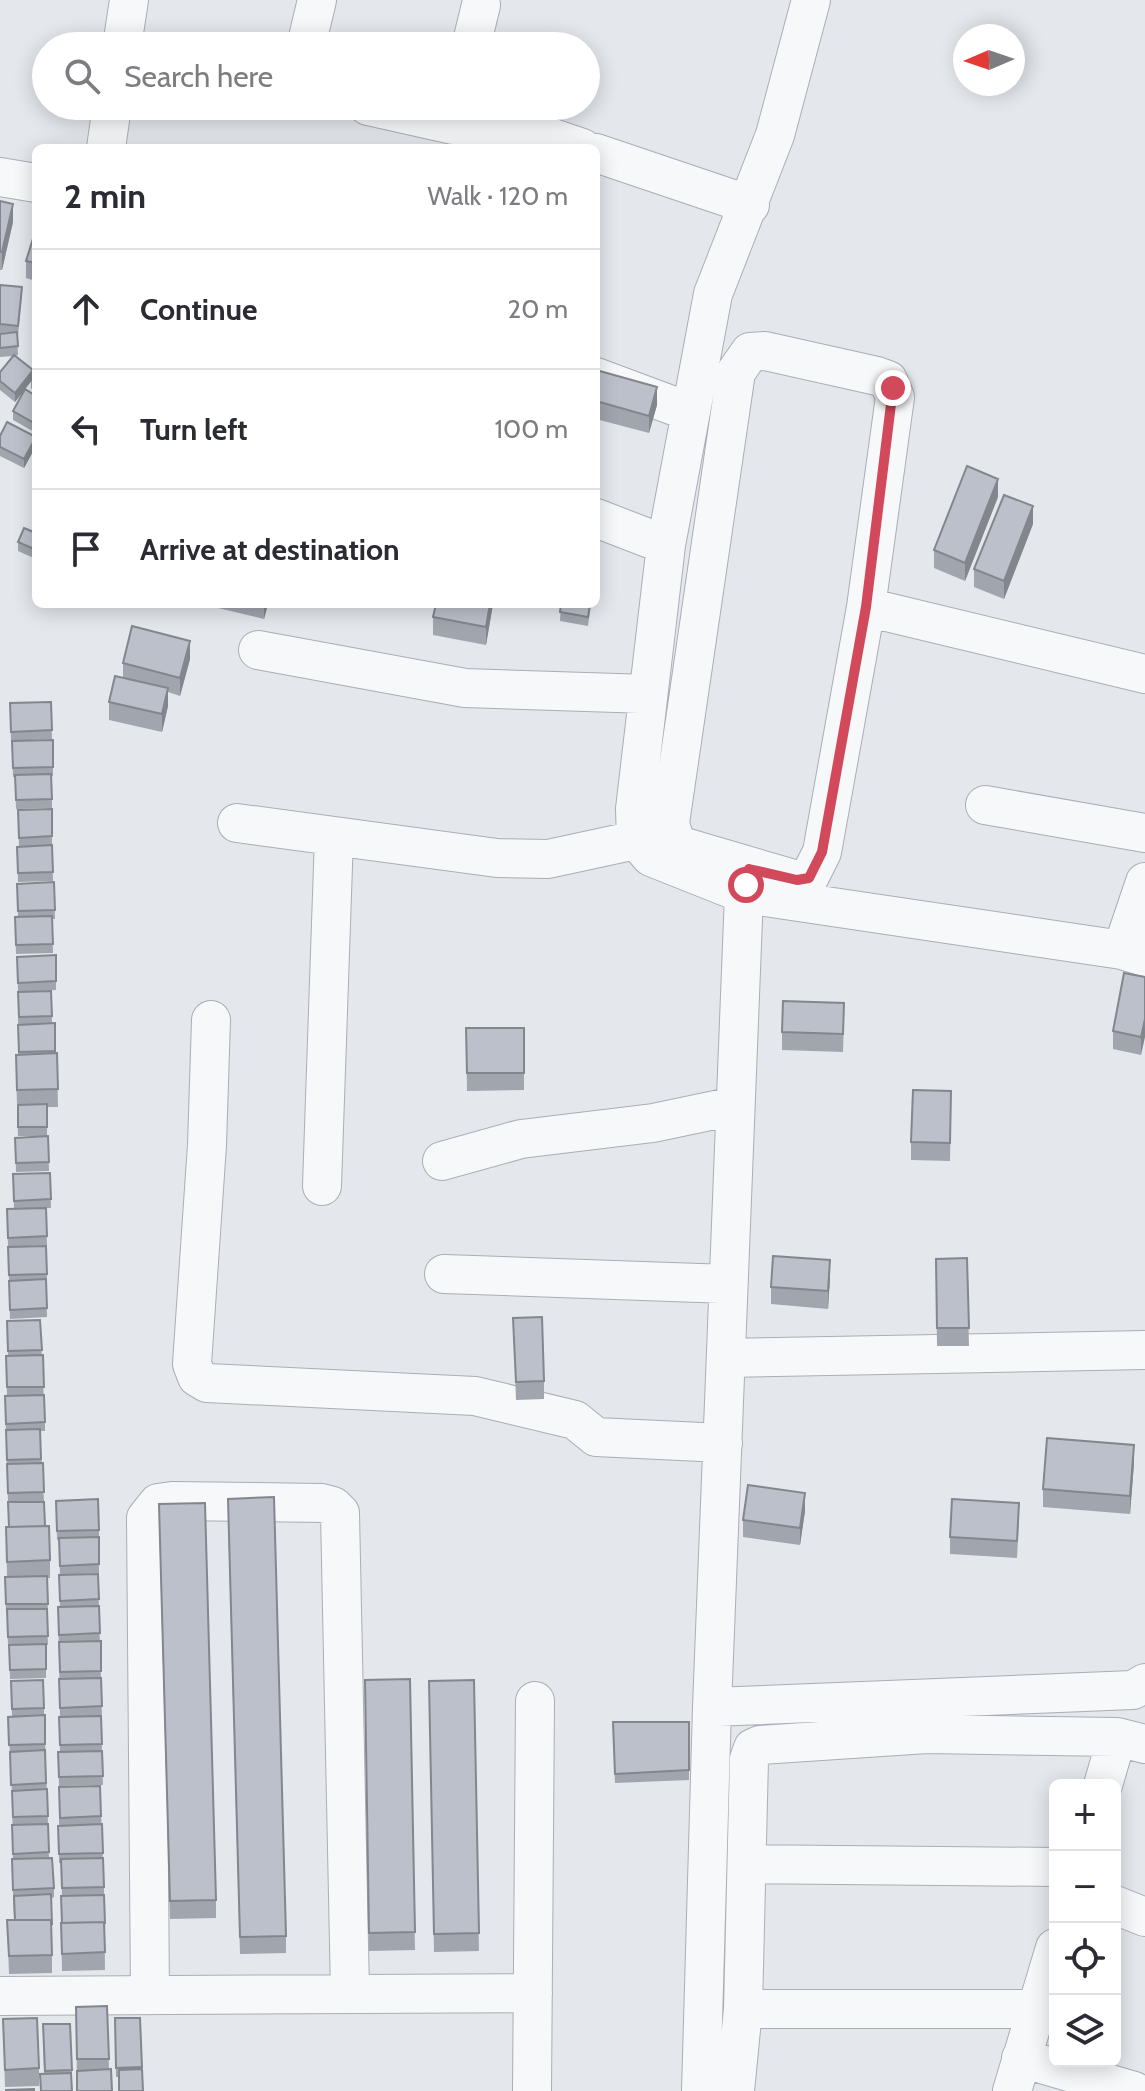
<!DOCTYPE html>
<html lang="en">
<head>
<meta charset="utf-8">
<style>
  body { margin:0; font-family:Cabin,sans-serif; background:#f2f2f3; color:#2b2b33 }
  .controls { position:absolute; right:24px; bottom:24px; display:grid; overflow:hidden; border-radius:12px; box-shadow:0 4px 20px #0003 }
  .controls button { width:72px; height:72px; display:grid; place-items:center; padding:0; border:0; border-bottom:2px solid #e1e1e2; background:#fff; color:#2b2b33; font:40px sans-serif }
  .compass { position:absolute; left:953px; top:24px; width:72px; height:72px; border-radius:50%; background:#fff; box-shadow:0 4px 20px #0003; rotate:268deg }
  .stop { position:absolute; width:24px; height:24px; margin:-18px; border:6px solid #d1495b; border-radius:50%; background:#fff }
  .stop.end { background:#d1495b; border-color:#fff; box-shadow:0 2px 8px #0008 }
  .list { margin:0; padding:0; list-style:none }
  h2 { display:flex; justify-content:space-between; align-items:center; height:104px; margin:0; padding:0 32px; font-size:34px }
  h2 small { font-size:26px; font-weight:400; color:#7c7c81 }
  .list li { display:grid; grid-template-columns:52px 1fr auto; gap:24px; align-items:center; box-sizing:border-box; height:120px; padding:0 32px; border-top:2px solid #e1e1e2 }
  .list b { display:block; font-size:30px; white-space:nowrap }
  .list em { font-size:26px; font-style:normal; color:#7c7c81 }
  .icon { flex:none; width:44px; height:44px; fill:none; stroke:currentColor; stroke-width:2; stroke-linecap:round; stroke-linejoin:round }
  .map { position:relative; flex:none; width:1145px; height:2091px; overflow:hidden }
  .search { position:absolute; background:#fff; box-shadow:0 4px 20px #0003; left:32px; top:32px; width:568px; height:88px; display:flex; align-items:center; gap:20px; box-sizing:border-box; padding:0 28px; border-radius:44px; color:#7c7c81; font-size:30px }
  .panel { position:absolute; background:#fff; box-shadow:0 4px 20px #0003; left:32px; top:144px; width:568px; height:464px; border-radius:12px }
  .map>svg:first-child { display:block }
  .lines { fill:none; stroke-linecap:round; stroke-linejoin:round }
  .minor-casing { stroke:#a9aeb7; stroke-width:40 }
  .minor { stroke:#f7f8fa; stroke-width:38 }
  .wall { fill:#a1a5ae }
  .shaded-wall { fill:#83868d }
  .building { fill:#bbc0ca; stroke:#83868d; stroke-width:2 }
  .route { stroke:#d1495b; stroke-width:10 }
</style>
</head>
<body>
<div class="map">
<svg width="1145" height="2091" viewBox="0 0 1145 2091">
  <rect width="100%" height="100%" fill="#e4e7ec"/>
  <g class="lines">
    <defs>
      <path id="minor" d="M122,46L129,0
        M306,46L317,0
        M471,46L481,5
        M368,106L453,125L547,136L582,148
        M106,148L112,106
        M596,153L750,205
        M0,177L36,183
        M765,351L877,376L888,380L895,397L866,607L822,852L809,878L797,880L681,846L675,841L670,823L736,372L750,352Z
        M596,377L690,412
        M596,518L666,545
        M866,607L1145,674
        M258,650L465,688L648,694
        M985,805L1145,833
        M237,823L497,858L548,859L636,840
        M765,897L1122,950L1145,957
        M1122,950L1145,882
        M211,1020L207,1145L192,1364L197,1377L207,1383L475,1396L575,1420L596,1437L723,1443
        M442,1161L521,1139L653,1123L734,1106
        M322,1186L334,836
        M444,1274L728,1284
        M727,1358L1145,1350
        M712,1707L1133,1690L1145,1683
        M1103,1785L1117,1737
        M749,1864L1055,1867
        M1115,1905L1145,1917
        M150,1993L146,1518L158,1503L172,1501L322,1503L333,1506L340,1513L350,1992
        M0,1996L533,1993
        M743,2009H1037
        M1021,2058L1134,2091
        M532,2091L535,1701
        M701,2091L712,1707L744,894L651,857L636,840L635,809L666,545L713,294L775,135L811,0
        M735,2091L743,2009L749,1759L753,1748L760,1745L927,1734L1117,1737L1145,1744
        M1012,2091L1055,1948"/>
    </defs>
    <!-- minor casing -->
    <use href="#minor" class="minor-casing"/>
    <!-- minor -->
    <use href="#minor" class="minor"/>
  </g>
  <!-- wall -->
  <path class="wall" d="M0,201L13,222L2,270H0Z
    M36,229V281L26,278V261Z
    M0,285L22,296L18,335H17L18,355L15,356L33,377L36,374V392L31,388V381L15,402L0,390V372L13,356L0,357V334H3L0,333Z
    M596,370L657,405L649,433L596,419Z
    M36,396V433L13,420V411Z
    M0,436L36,446L24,468L0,456Z
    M998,497L965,581L934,568V550Z
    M1033,524L1004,599L974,587V569Z
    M36,533V559L18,551V542Z
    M218,604H268L264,619L218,608Z
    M436,604H493L486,645L433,635V617Z
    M561,604H591L588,626L560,621Z
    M190,659L180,696L168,692V706L162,732L109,720V702L123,678V663Z
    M51,702L52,739L11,741L10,703Z
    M53,740V776H52V808L16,809L15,777H13L12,741Z
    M52,809V845L19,847L18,810Z
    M52,845L53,881L18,882L17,847Z
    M54,882L55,919H52L53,953L16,954L15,917H18L17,884Z
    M56,955V990L18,992L17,957Z
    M1145,977L1141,1055L1113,1049V1031Z
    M51,991L52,1023H55V1053H57L58,1107H47V1136H18L16,1072V1055L18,1054V992Z
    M844,1021L843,1052L782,1050V1032Z
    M466,1028H524V1090L467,1091Z
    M951,1109L950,1161L911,1160V1142Z
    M48,1136L49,1171L16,1172L15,1138Z
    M50,1173L51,1208H44H46L47,1245L8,1247L7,1209H14L13,1174Z
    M8,1247L47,1274V1283H46L47,1317L10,1319Z
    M967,1258L969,1346H937L936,1259Z
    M830,1277L828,1309L771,1304V1287Z
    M513,1318L544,1381V1399L516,1400Z
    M40,1320L45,1422V1431H40L44,1501L8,1502L5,1405L7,1396L6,1356H8L7,1321Z
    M1134,1463L1130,1514L1043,1507V1489Z
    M56,1501L99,1530V1573L60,1575L59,1540H57Z
    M805,1511L800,1545L743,1537V1520Z
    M228,1517L286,1936V1953L240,1954Z
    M1019,1520L1017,1558L950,1554V1537Z
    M159,1522L216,1900V1918L170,1919Z
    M45,1526L50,1560V1578H47L48,1613H47L48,1645H46V1678L10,1679L9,1646H8L7,1613H6L5,1577H7L6,1527Z
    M98,1574L102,1716L60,1717L58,1607H60L59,1575Z
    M410,1679L415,1950L369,1951L365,1680Z
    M43,1680L48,1824L49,1858L54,1888V1897L52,1898V1973L9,1974L7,1920H14L12,1868L13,1859L12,1794L8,1717L12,1716L11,1681Z
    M474,1680L479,1951L434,1952L429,1681Z
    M101,1716L103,1785L59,1786L58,1752H60L59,1717Z
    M613,1722H689V1780L615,1783Z
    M100,1786L104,1887L105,1970L62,1971L61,1923H62V1896L61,1863H59V1787Z
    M107,2006L109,2069L112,2091H77L76,2007Z
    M115,2018H140L143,2091H119V2077H116Z
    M3,2019L39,2068V2086L5,2087Z
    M43,2024L72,2070V2079L44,2073Z"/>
  <!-- shaded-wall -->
  <path class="shaded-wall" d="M13,204V222L2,270V252Z
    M33,370V379L15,402V393Z
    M657,387V405L649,433V416Z
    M36,437V446L24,468V459Z
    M998,479V497L965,581V563Z
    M1033,506V524L1004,599V581Z
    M264,604H268L264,619Z
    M490,604H493L486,645V627Z
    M190,641V659L180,696V678Z
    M168,688V706L162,732V714Z
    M1145,1019V1037L1141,1055V1037Z
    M830,1260V1277L828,1309V1291Z
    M1134,1445V1463L1130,1514V1496Z
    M805,1493V1511L800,1545V1528Z"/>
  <!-- building -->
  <path class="building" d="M0,201L13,204L2,252H0Z
    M36,229V263L26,261Z
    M0,285L22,287L18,326L0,324Z
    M17,332L18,346L0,348V334Z
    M14,355L33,370L15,393L0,381V372Z
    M596,370L657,387L649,416L596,401Z
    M36,374V383L31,379Z
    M25,389L36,396V424L13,411Z
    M7,422L36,437L24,459L0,447V436Z
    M967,466L998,479L965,563L934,550Z
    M1004,495L1033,506L1004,581L974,569Z
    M24,528L36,533V550L18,542Z
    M436,604H490L486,627L433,617Z
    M561,604H590L588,617L560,612Z
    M132,626L190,641L180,678L123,663Z
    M115,676L168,688L162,714L109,702Z
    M51,702L52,730L11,732L10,703Z
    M53,740V767L13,768L12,741Z
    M51,774L52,799L16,800L15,775Z
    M52,809V836L19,838L18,810Z
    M52,845L53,872L18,873L17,847Z
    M54,882L55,910L18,911L17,884Z
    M52,916L53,944L16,945L15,917Z
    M56,955V981L18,983L17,957Z
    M1124,973L1145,977V1019L1141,1037L1113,1031Z
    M51,991L52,1016L19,1017L18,992Z
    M783,1001L844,1003L843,1034L782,1032Z
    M55,1023V1051L19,1052L18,1025Z
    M466,1028H524V1073H467Z
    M57,1053L58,1089L17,1090L16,1055Z
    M913,1090L951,1091L950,1143L911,1142Z
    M47,1104V1127H18V1105Z
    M48,1136L49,1162L16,1163L15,1138Z
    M50,1173L51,1199L14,1201L13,1174Z
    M46,1208L47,1236L8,1238L7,1209Z
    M46,1246L47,1274L9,1275L8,1247Z
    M773,1256L830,1260L828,1291L771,1287Z
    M967,1258L969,1328H937L936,1259Z
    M46,1279L47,1308L10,1310L9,1281Z
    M542,1317L544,1381L516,1382L513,1318Z
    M40,1320L42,1350L8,1351L7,1321Z
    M43,1355L44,1387H7L6,1356Z
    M44,1395L45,1422L6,1424L5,1396Z
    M40,1429L41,1459L7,1460L6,1430Z
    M1047,1438L1134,1445L1130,1496L1043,1489Z
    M43,1463L44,1492L8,1493L7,1464Z
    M748,1485L805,1493L800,1528L743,1520Z
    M274,1497L286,1936L240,1937L228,1499Z
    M98,1499L99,1530L57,1531L56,1501Z
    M952,1499L1019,1503L1017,1541L950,1537Z
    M8,1502H44L45,1526L9,1527Z
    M205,1503L216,1900L170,1901L159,1504Z
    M49,1526L50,1560L7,1562L6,1527Z
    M99,1537V1564L60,1566L59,1538Z
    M98,1574L99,1599L60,1601L59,1575Z
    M47,1576L48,1604H6L5,1577Z
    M99,1606L100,1633L59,1635L58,1607Z
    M7,1609H47L48,1636L8,1637Z
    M101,1641V1671L60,1672L59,1642Z
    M46,1644V1669L10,1670L9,1645Z
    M101,1678L102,1706L60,1708L59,1679Z
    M410,1679L415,1932L369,1933L365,1680Z
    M43,1680L44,1708L12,1709L11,1681Z
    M474,1680L479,1933L434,1934L429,1681Z
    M45,1715V1744L9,1745L8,1717Z
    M101,1716L102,1744L60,1745L59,1717Z
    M613,1722H689V1770L615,1774Z
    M45,1750L46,1783L11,1785L10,1752Z
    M102,1751L103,1776L59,1777L58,1752Z
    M100,1786L101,1816L60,1818L59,1787Z
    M47,1789L48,1816L13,1817L12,1791Z
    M48,1824L49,1852L13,1854L12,1825Z
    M102,1824L103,1853L59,1854L58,1826Z
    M52,1858L54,1888L13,1890L12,1859Z
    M103,1858L104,1887L62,1888L61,1859Z
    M51,1894L52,1924H51V1920H15L14,1896Z
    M104,1895L105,1924L104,1922L62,1923L61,1896Z
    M7,1920H51L52,1955L9,1956Z
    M104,1922L105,1952L62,1954L61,1923Z
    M107,2006L109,2059H77L76,2007Z
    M37,2018L39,2068L5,2070L3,2019Z
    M115,2018H140L142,2067L116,2068Z
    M43,2024H70L72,2070L45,2071Z
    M111,2069L112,2091H77V2071Z
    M142,2069L143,2091H119V2070Z
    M71,2073L72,2091H41L40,2074Z
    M34,2089V2091H6V2090Z"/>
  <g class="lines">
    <!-- route -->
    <path class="route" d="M746,885L749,869L797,880L809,878L822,852L866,607L893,388"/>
  </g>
</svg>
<div class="controls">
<button>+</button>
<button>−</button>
<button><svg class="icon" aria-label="locate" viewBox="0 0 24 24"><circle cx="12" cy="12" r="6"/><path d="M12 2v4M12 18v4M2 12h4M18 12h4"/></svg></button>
<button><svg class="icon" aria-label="layers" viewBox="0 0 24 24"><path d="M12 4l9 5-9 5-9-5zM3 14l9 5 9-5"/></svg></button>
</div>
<svg class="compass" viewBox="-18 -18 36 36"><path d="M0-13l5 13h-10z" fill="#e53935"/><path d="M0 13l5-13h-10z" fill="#7c7c81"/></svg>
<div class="stop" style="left:746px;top:885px"></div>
<div class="stop end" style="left:893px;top:388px"></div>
<div class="search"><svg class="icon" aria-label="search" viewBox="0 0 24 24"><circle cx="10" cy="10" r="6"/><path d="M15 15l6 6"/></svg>Search here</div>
<section class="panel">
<h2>2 min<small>Walk · 120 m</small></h2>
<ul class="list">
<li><svg class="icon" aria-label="ahead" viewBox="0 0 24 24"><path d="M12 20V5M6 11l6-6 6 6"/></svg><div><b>Continue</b></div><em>20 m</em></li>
<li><svg class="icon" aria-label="left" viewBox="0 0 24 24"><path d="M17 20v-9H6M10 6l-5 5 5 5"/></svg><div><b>Turn left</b></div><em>100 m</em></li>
<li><svg class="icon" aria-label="arrive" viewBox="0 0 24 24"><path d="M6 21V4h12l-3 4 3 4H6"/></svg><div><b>Arrive at destination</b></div></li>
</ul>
</section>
</div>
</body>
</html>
